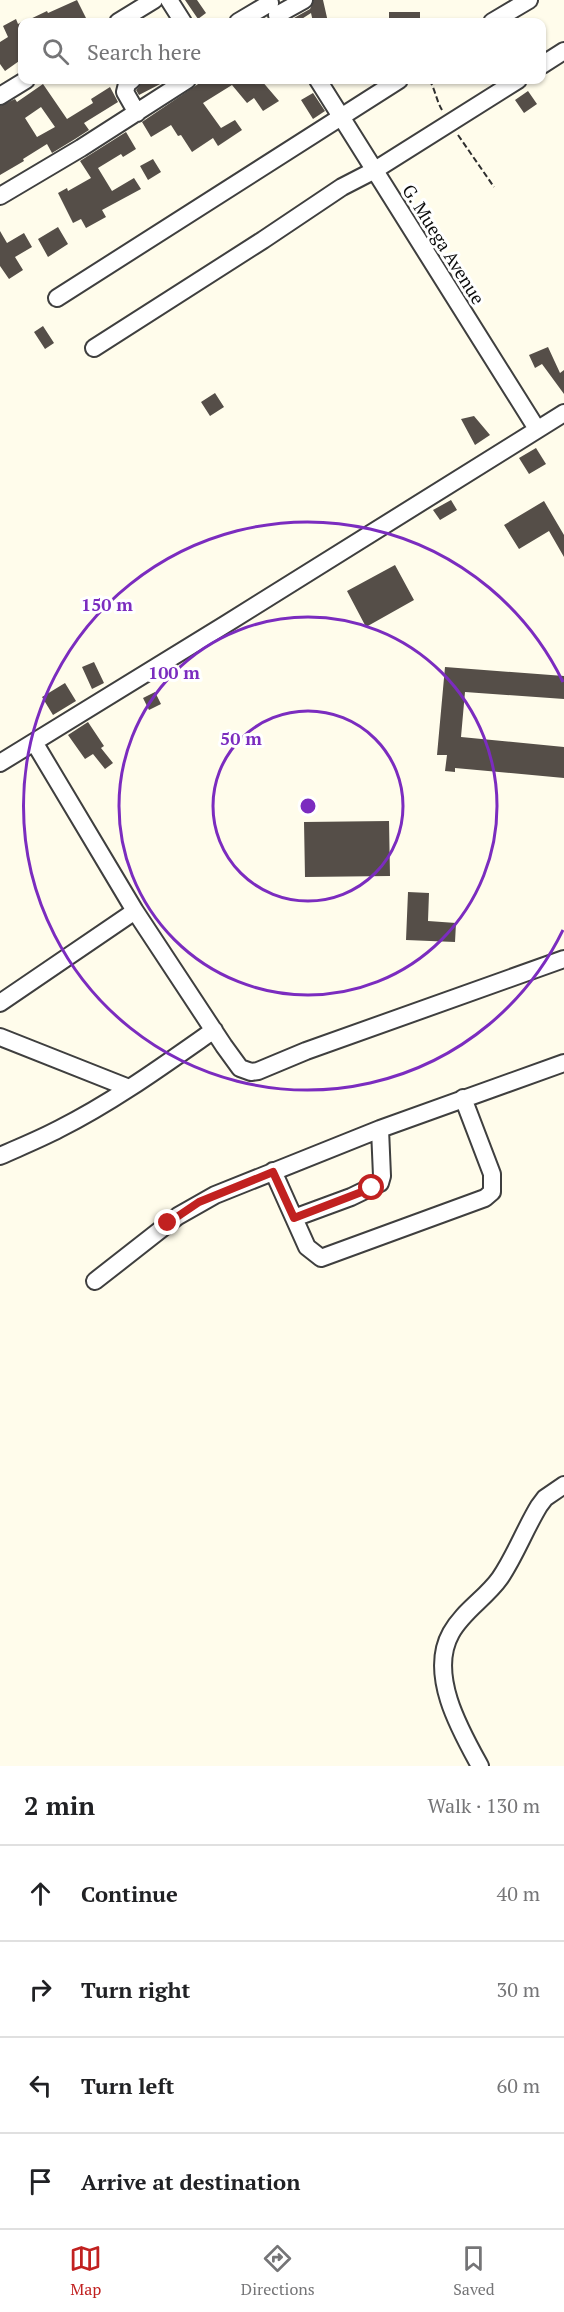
<!DOCTYPE html>
<html lang="en">
<head>
<meta charset="utf-8">
<style>
  body { margin:0; font-family:"PT Serif",serif; background:#f2f2f2; color:#202124 }
  .stop { position:absolute; width:18px; height:18px; margin:-14px; border:4px solid #c12120; border-radius:50%; background:#fff }
  .stop.end { background:#c12120; border-color:#fff; box-shadow:0 2px 6px #0008 }
  .list { margin:0; padding:0; list-style:none }
  h2 { display:flex; justify-content:space-between; align-items:center; height:78px; margin:0; padding:0 24px; font-size:26px }
  h2 small { font-size:20px; font-weight:400; color:#757577 }
  .list li { display:grid; grid-template-columns:39px 1fr auto; gap:18px; align-items:center; box-sizing:border-box; height:96px; padding:0 24px; border-top:2px solid #e0e0e0 }
  .list b { display:block; font-size:22px; white-space:nowrap }
  .list em { font-size:20px; font-style:normal; color:#757577 }
  .icon { flex:none; width:33px; height:33px; fill:none; stroke:currentColor; stroke-width:2; stroke-linecap:round; stroke-linejoin:round }
  .map { position:relative; flex:none; width:564px; height:1766px; overflow:hidden }
  .search { position:absolute; background:#fff; box-shadow:0 2px 4px #0004; left:18px; right:18px; top:18px; height:66px; display:flex; align-items:center; gap:15px; box-sizing:border-box; padding:0 21px; border-radius:12px; color:#757577; font-size:22px }
  .sheet { height:462px; background:#fff }
  nav { display:flex; justify-content:space-around; align-items:center; box-sizing:border-box; height:84px; border-top:2px solid #e0e0e0; background:#fff; font-size:16px; color:#757577 }
  nav a { display:grid; justify-items:center; gap:3px }
  nav .on { color:#c12120 }
  .map>svg:first-child { display:block }
  .building { fill:#554e48; fill-rule:evenodd }
  .lines { fill:none; stroke-linecap:round; stroke-linejoin:round }
  .minor-casing { stroke:#3f3f3f; stroke-width:20 }
  .path { stroke:#2e2e2e; stroke-width:2; stroke-dasharray:6 3; stroke-linecap:butt }
  .minor { stroke:#fff; stroke-width:16 }
  .route { stroke:#c12120; stroke-width:8 }
  .ring { fill:none; stroke:#7b2cbf; stroke-width:3 }
  .labels { text-anchor:middle; dominant-baseline:central; stroke-width:6; stroke-linejoin:round; paint-order:stroke }
  .street-label { font-size:18px; fill:#0c0c0c; stroke:#fff }
  .centre { fill:#7b2cbf; stroke:#fff; stroke-width:3 }
  .ring-label { font-size:18px; text-anchor:middle; font-weight:bold; fill:#7b2cbf; stroke:#fff; stroke-width:6; stroke-linejoin:round; paint-order:stroke }
</style>
</head>
<body>
<div class="map">
<svg width="564" height="1766" viewBox="0 0 564 1766">
  <rect width="100%" height="100%" fill="#fffceb"/>
  <!-- building -->
  <path class="building" d="M77,0L88,22H24L47,11L48,13Z
    M185,0H197L206,13L198,19Z
    M314,0H323L328,22H313L311,13L297,22L294,18L310,9Z
    M389,12H420V22H389Z
    M16,19L18,24L22,22V59L5,71L0,64V42L8,37L3,26Z
    M142,80H165L166,81L139,95L136,90L141,84Z
    M204,80H261L279,101L263,111L254,98L247,103L232,85L203,103L221,128L235,120L242,130L218,146L213,138L192,152L181,135L178,136L171,125L151,137L142,122Z
    M43,84L67,119L93,103L91,99L110,87L118,102L84,123L89,130L75,139L52,153L47,144L23,159L24,161L0,175V106L15,99L17,102ZM41,107L55,127L37,137L25,118Z
    M528,91L537,104L524,113L515,100Z
    M313,93L325,111L313,119L301,100Z
    M126,132L136,149L123,157L121,154L98,168L112,191L134,178L141,189L102,210L106,217L86,228L81,219L73,223L58,193L67,188L68,191L91,178L80,161Z
    M153,159L161,172L148,180L140,166Z
    M58,227L68,244L48,257L38,239Z
    M0,231L7,243L24,233L32,247L15,257L23,270L9,279L0,266Z
    M43,326L54,343L45,349L34,332Z
    M548,347L560,373L564,370V394L542,364L535,368L529,355Z
    M215,393L224,407L210,416L201,402Z
    M474,416L490,435L475,445L461,419Z
    M536,448L546,464L529,474L519,458Z
    M451,500L457,510L440,520L433,510Z
    M544,501L564,535V557L549,531L519,549L504,525Z
    M395,565L414,600L366,627L347,591Z
    M94,662L104,683L92,689L82,667Z
    M445,667L564,676V699L465,692L461,737L564,747V778L455,768V772L445,771L447,755H437Z
    M65,683L76,701L53,715L42,697Z
    M155,692L161,704L149,710L143,698Z
    M88,722L104,746L101,748L113,763L105,769L93,754L85,759L68,735Z
    M389,821L390,876L305,877L304,822Z
    M408,892L429,893L428,921L456,923L455,942L406,940Z"/>
  <g class="lines">
    <defs>
      <path id="minor" d="M169,0L183,22
        M277,15L304,0
        M118,22L154,0
        M238,22L270,3
        M492,22L529,0
        M542,65L564,51
        M132,80L127,84L125,92L137,113
        M318,80L537,429
        M0,96L26,80
        M0,196L81,148L187,80
        M57,298L399,80
        M94,348L263,240L342,187L375,170L518,80
        M34,742L135,911L224,1046L240,1068L251,1072L258,1071L306,1051L564,959
        M0,763L226,624L564,413
        M0,1003L135,911
        M0,1037L129,1088
        M0,1156C20,1147 40,1139 59,1129C113,1102 164,1065 214,1030
        M273,1171L294,1218L351,1197L380,1183L382,1176L380,1129
        M294,1218L307,1247L321,1258L485,1198L492,1192V1174L463,1098
        M95,1281L178,1216L215,1195L380,1129L564,1063
        M480,1766C460,1730 428,1674 451,1633C463,1611 486,1598 500,1578C515,1556 525,1529 539,1506L545,1498L564,1485"/>
    </defs>
    <!-- minor casing -->
    <use href="#minor" class="minor-casing"/>
    <!-- path -->
    <path class="path" d="M221,80L223,82
      M429,80C435,88 436,100 442,110
      M458,135L494,187"/>
    <!-- minor -->
    <use href="#minor" class="minor"/>
  </g>
  <g class="lines">
    <!-- route -->
    <path class="route" d="M168,1223L199,1202L273,1172L294,1218L372,1188"/>
  </g>
  <!-- distance rings -->
  <g class="ring">
    <circle cx="308" cy="806" r="95"/>
    <circle cx="308" cy="806" r="189"/>
    <path d="M563 930A284 284 0 1 1 563 682"/>
  </g>
  <g class="labels">
    <!-- street labels -->
    <g class="street-label">
      <text transform="translate(444 244) rotate(58)">G. Muega Avenue</text>
    </g>
  </g>
  <circle cx="308" cy="806" r="9" class="centre"/>
  <g class="ring-label">
    <text x="107" y="611">150 m</text>
    <text x="174" y="679">100 m</text>
    <text x="241" y="745">50 m</text>
  </g>
</svg>
<div class="stop" style="left:372px;top:1188px"></div>
<div class="stop end" style="left:168px;top:1223px"></div>
<div class="search"><svg class="icon" aria-label="search" viewBox="0 0 24 24"><circle cx="10" cy="10" r="6"/><path d="M15 15l6 6"/></svg>Search here</div>
</div>
<section class="sheet">
<h2>2 min<small>Walk · 130 m</small></h2>
<ul class="list">
<li><svg class="icon" aria-label="ahead" viewBox="0 0 24 24"><path d="M12 20V5M6 11l6-6 6 6"/></svg><div><b>Continue</b></div><em>40 m</em></li>
<li><svg class="icon" aria-label="right" viewBox="0 0 24 24"><path d="M7 20v-9h11M14 6l5 5-5 5"/></svg><div><b>Turn right</b></div><em>30 m</em></li>
<li><svg class="icon" aria-label="left" viewBox="0 0 24 24"><path d="M17 20v-9H6M10 6l-5 5 5 5"/></svg><div><b>Turn left</b></div><em>60 m</em></li>
<li><svg class="icon" aria-label="arrive" viewBox="0 0 24 24"><path d="M6 21V4h12l-3 4 3 4H6"/></svg><div><b>Arrive at destination</b></div></li>
</ul>
</section>
<nav>
<a class="on"><svg class="icon" aria-label="map" viewBox="0 0 24 24"><path d="M3 6l6-2 6 2 6-2v14l-6 2-6-2-6 2zM9 4v14M15 6v14"/></svg>Map</a>
<a><svg class="icon" aria-label="directions" viewBox="0 0 24 24"><path d="M12 3l9 9-9 9-9-9zM9 14v-3h6M13 9l2 2-2 2"/></svg>Directions</a>
<a><svg class="icon" aria-label="saved" viewBox="0 0 24 24"><path d="M7 4h10v16l-5-4-5 4z"/></svg>Saved</a>
</nav>
</body>
</html>
